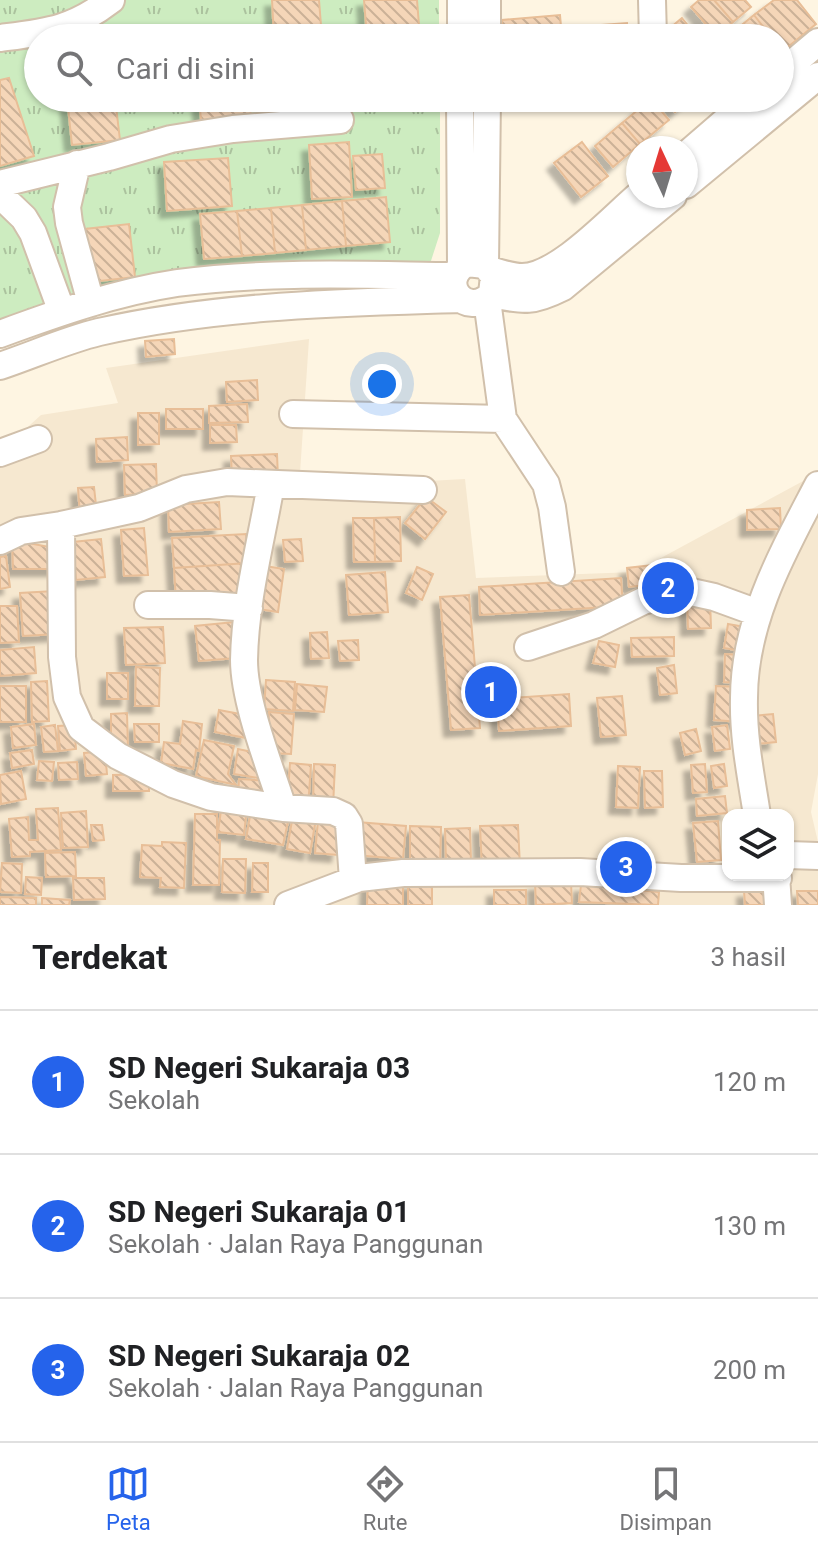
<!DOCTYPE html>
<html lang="id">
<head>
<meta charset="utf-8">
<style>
  body { margin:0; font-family:Roboto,sans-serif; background:#f2f2f2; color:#202124 }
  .controls { position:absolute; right:24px; bottom:24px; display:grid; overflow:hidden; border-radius:16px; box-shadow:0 2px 6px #0004 }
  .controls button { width:72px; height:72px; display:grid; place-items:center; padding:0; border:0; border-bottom:2px solid #e0e0e0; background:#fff; color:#202124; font:40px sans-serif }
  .compass { position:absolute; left:626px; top:136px; width:72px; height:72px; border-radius:50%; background:#fff; box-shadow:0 2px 6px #0004; rotate:356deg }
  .you { position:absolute; left:382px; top:384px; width:28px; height:28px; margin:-20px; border:6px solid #fff; border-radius:50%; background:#1a73e8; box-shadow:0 0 0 12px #1a73e833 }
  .badge { display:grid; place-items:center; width:52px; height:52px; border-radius:50%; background:#2563eb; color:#fff; font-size:26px; font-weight:700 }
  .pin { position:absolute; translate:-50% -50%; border:4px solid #fff; box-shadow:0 2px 8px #0006 }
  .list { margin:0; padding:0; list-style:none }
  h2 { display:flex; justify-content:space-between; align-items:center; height:104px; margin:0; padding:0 32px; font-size:34px }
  h2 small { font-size:26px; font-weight:400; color:#757577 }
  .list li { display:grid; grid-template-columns:52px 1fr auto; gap:24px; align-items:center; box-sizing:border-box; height:144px; padding:0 32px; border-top:2px solid #e0e0e0 }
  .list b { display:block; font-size:30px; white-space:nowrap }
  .list p { margin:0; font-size:26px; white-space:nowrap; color:#757577 }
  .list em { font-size:26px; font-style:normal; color:#757577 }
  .icon { flex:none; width:44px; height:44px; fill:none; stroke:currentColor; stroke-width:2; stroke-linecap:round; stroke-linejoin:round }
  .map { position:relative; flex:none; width:818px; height:905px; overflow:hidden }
  .search { position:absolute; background:#fff; box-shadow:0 2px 6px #0004; left:24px; right:24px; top:24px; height:88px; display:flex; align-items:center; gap:20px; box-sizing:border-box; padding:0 28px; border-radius:44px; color:#757577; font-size:30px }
  .sheet { height:536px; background:#fff }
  nav { display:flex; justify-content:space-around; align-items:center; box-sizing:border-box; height:112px; border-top:2px solid #e0e0e0; background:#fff; font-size:22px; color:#757577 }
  nav a { display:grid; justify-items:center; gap:4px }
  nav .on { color:#2563eb }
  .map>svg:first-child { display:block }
  .residential { fill:#f6e8d0; fill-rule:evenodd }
  .grass { fill:url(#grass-tufts) }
  .building { fill:url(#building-back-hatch); stroke:#e8be97; stroke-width:2; filter:url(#shadow) }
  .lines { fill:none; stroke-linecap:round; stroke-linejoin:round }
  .minor-casing { stroke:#d1c0ab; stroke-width:30 }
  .minor { stroke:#fff; stroke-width:26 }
</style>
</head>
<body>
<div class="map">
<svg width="818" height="905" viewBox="0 0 818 905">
  <defs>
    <pattern id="grass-tufts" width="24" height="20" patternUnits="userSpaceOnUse" patternTransform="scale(2)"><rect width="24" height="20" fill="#cdecc0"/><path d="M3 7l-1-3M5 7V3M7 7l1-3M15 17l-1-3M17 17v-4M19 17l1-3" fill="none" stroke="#abc29e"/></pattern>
    <pattern id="building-back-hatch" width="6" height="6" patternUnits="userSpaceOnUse" patternTransform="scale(2)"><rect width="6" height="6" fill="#f5d6b8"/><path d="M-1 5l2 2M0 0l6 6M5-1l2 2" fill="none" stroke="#cbb197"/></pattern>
    <filter id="shadow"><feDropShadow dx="-7" dy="7" stdDeviation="2" flood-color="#0004"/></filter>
  </defs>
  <rect width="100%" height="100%" fill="#fef5e2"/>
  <!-- residential -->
  <path class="residential" d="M309,339L299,488L465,479L476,578L635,572L818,473V774L811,812L818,842V905H0V452L41,415L118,403L106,368ZM728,815H788V875H728Z"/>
  <!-- grass -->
  <path class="grass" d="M0,0H439V38H38V98H440V233L429,267L316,275L0,322Z"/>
  <!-- building -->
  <path class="building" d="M272,0H319L322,38H274Z
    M364,0H417L420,38H367Z
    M699,0H714L733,22L716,36L691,7Z
    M714,0H745L751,7L733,22Z
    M774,0H797L816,24L783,51L780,38H772L754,15Z
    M560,15L562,38H503L502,20Z
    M754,15L772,38H728L727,37Z
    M682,18L698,38H658Z
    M627,23L628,38H575V27Z
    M9,78L34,156L0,166V80Z
    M67,98H115L120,140L72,145Z
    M199,98H249L251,116L201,120Z
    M662,98H691L675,112Z
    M651,99L669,120L640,144L622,123Z
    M622,123L640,144L613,167L595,146Z
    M349,142L352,197L312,199L309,145Z
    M582,142L608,176L581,197L554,163Z
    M382,154L385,188L356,190L353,156Z
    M228,158L232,206L167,211L164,162Z
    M386,197L390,242L346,246L342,201Z
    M342,201L346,246L306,250L302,205Z
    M302,205L306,250L275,253L271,208Z
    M271,208L275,253L242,256L237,211Z
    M237,211L242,256L204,259L200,214Z
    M129,224L135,277L91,282L85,229Z
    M174,339L175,354L146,357L145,341Z
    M257,380L258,400L227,402L226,382Z
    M247,404L248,422L209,423V406Z
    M166,409H203V429H166Z
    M138,413H159V444L138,445Z
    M210,425H236L237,442L210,443Z
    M127,437L128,460L97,462L96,439Z
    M277,454L278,478L232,479L231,456Z
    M156,464L157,493L125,495L124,465Z
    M94,487L97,514L80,516L78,488Z
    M426,497L446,512L425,539L405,523Z
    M219,502L221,529L169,532L168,505Z
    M780,508L781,529L747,530V510Z
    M400,517L401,561L375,562L374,518Z
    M353,518H374L375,562H354Z
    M144,528L148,575L124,576L121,530Z
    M246,534L248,563L174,568L172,538Z
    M101,539L105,577L76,580L73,542Z
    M301,539L303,561L285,562L283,540Z
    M12,540L55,548L57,569H13Z
    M6,556L10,587L0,589V557Z
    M248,563L250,597L176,601L174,568Z
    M661,564L663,583L629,587L627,568Z
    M265,566L284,569L278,612L258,609Z
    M417,567L433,574L422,600L406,593Z
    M385,572L388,612L349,615L346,575Z
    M621,578L623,606L480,615L479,587Z
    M54,591L57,634L23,636L20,593Z
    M469,595L480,728L451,730L440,597Z
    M710,598L711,628L688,629L687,599Z
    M0,606H17L19,642L0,643Z
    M234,622L237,658L199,661L195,626Z
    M728,624L751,628L747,652L724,648Z
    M163,627L165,663L126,665L124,628Z
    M327,632L329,658L311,659L310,633Z
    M674,637V656L632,657L631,638Z
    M358,640L359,660L340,661L338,641Z
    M599,641L619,645L615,667L593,663Z
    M34,647L36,673L0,676V650Z
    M725,654L741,655L739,683L724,682Z
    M674,665L677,693L660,695L657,668Z
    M136,667L160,668L159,706H135Z
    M107,673H128V699H107Z
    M266,680L295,682L293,711L264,709Z
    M47,681L49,721L32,722L31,682Z
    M297,684L327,687L324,712L295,710Z
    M0,686H26V722H0Z
    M716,686L743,687L741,722L714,720Z
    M569,694L571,726L499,731L497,699Z
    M622,696L626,735L601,737L597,698Z
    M219,710L251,716L246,738L215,732Z
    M269,712L294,714L291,754L267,753Z
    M127,713L128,749H111V714Z
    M773,714L776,742L756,744L753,716Z
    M183,721L202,724L199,751L196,750L193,769L161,763L164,742L180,744Z
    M34,724L36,745L13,748L11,727Z
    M134,724H159V742H135Z
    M55,725L58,751L44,752L41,727Z
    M74,725L76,749L60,751L58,726Z
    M727,725L730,749L715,751L712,727Z
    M696,729L701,751L685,755L680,733Z
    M204,740L234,746L228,774L236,785L196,776Z
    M238,749L262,754L258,778L234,774Z
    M32,750L34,764L12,768L10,753Z
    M105,751L107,774L86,776L84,753Z
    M39,761L54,762L52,781L37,780Z
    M77,762L78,779L59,780L58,763Z
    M290,763L311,765L308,807L287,806Z
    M314,764L335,765L333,807L313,806Z
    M705,764L707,792L693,793L691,765Z
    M724,764L727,786L714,788L711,766Z
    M618,766L640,767L638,808L616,807Z
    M21,771L26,799L1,804L0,775Z
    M644,771H662L663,807L645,808Z
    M149,774V791H113V775Z
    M239,779L273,781L272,800L238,798Z
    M725,796L727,813L697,816L696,799Z
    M222,803L247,806L244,835L218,832Z
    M58,808L61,850L30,852V856L12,857L9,819L28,817L29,840H38L36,809Z
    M251,810L289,817L283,845L246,839Z
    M86,811L88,847L63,848L61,813Z
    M195,814H217V840H220L219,885H193Z
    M293,815L316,819L310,853L287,849Z
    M318,821L342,824L338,855L315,853Z
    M718,821L721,860L697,862L693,823Z
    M357,822L406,826L403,859L354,855Z
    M91,825H102L104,840L93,841Z
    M518,825L520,867L482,869L480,826Z
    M410,826L441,827L440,867H410Z
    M470,828L471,861L446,862L445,829Z
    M162,842L186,843L184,888L160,887L161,878L140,877L142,845L162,846Z
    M75,852L76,876L46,877L45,853Z
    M223,859H246L245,893L222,892Z
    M2,863L22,864L21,893L0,892Z
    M253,863H268V892H252Z
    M26,877L42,878L41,895L25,894Z
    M73,878H104L105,899L74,900Z
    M368,882H403V905H367Z
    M571,882L572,903L536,905L535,884Z
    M408,883H432V905H408Z
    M581,885L659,892L658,905L579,902Z
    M494,890H526V905H494Z
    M771,890V905H745L744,891Z
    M797,891H818V905H798Z
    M0,897L36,898V905H0Z
    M42,898L70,900L69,905H42Z"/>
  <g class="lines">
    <defs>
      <path id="minor" d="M487,0V38
        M652,0L653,38
        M0,38C47,32 72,30 111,0
        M461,38V0
        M780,74L818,42
        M460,98L461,266
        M686,155L752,98
        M77,164L67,207L69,223L91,303
        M0,184L109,157L171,139L233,129L340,120
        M686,185L818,76
        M0,195L24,218L33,233L62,312
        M485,265L487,98
        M492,271C501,273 512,277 522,277C558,277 611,219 638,196
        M492,294L494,276L485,265L467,263C435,281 466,321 492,294C525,301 533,302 563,287L673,196
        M487,300L503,419L546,484L552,507L561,572
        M0,334C57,313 117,292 177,283C269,271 362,275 454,276
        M0,366C33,355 66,340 99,332C218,305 339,303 460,299
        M293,414L503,419
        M0,453L38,439
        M271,484C261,542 245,601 244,660C244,702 270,767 283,808
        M61,525L62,657L67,697L81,728L118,756L173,784L211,797L283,808L333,811L344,816L349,824L353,880
        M0,541L21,531L61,525L139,508L186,489L227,482L423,490
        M148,605H210L249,608
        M528,647L594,625L643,601L682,590L714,597L758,613
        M757,815C751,776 743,738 744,698C744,620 783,552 818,485
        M788,855L818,856
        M776,875L778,905
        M288,905L359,878L403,873L580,872L681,878H778"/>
    </defs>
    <!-- minor casing -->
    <use href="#minor" class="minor-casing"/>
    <!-- minor -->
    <use href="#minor" class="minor"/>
  </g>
</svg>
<div class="controls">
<button><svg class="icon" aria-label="layers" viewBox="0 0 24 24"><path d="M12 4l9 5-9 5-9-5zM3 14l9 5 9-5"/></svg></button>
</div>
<svg class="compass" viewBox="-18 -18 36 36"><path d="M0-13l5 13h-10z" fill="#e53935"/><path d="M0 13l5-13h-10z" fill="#757577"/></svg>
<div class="you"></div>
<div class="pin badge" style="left:491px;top:692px">1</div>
<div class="pin badge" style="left:668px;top:588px">2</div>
<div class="pin badge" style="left:626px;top:867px">3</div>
<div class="search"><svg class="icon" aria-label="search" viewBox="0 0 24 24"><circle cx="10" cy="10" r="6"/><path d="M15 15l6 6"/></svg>Cari di sini</div>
</div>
<section class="sheet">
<h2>Terdekat<small>3 hasil</small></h2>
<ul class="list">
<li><span class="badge">1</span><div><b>SD Negeri Sukaraja 03</b><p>Sekolah</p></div><em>120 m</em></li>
<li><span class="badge">2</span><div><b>SD Negeri Sukaraja 01</b><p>Sekolah · Jalan Raya Panggunan</p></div><em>130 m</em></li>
<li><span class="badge">3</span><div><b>SD Negeri Sukaraja 02</b><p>Sekolah · Jalan Raya Panggunan</p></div><em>200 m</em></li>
</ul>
</section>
<nav>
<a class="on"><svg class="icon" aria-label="map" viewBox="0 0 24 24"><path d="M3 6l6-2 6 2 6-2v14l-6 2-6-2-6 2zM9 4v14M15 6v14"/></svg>Peta</a>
<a><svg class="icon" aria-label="directions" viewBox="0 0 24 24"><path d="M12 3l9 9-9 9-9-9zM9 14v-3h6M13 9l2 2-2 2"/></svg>Rute</a>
<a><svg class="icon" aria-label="saved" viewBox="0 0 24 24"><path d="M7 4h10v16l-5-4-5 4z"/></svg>Disimpan</a>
</nav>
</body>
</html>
